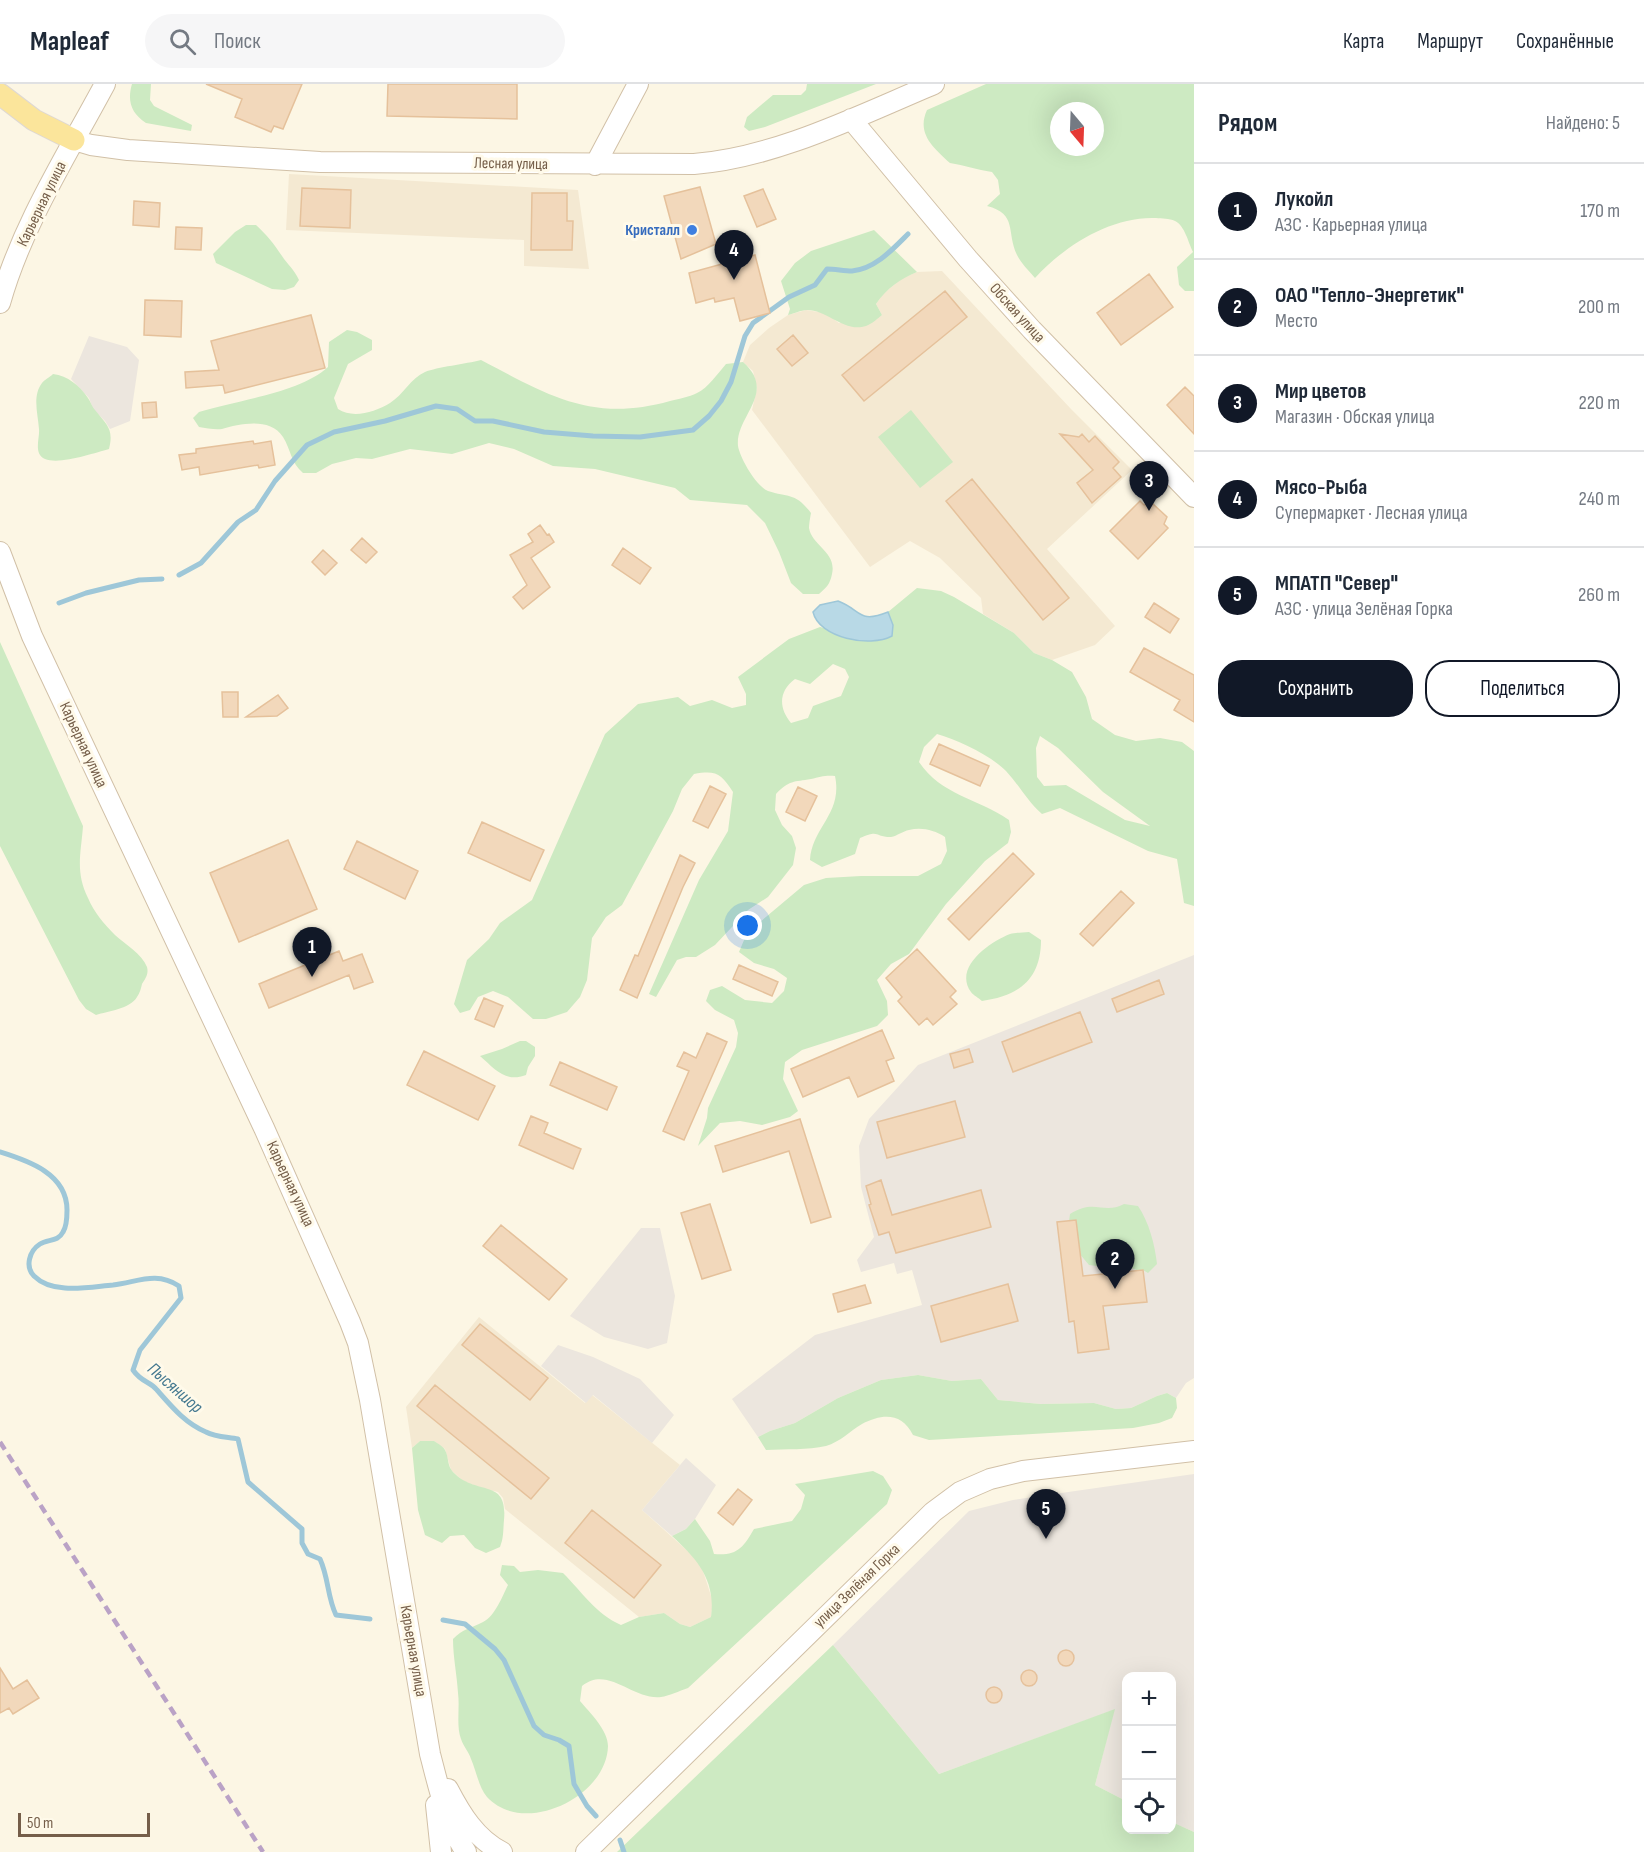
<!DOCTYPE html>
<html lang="ru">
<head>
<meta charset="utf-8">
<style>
  body { margin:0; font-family:"Sofia Sans Condensed",sans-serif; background:#f6f6f7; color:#1f2937 }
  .controls { position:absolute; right:18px; bottom:18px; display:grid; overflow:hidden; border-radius:12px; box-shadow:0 6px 24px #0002 }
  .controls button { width:54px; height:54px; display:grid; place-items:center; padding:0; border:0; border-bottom:2px solid #e0e1e3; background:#fff; color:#1f2937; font:30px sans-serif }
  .compass { position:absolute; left:1050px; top:18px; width:54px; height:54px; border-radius:50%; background:#fff; box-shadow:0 6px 24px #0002; rotate:161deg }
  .scale { position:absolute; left:18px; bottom:15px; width:132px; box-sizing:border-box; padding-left:6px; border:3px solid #755e49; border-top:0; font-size:16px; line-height:21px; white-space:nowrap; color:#755e49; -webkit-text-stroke:4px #fffaea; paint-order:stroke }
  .you { position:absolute; left:748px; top:842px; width:21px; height:21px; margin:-15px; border:4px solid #fff; border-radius:50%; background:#1a73e8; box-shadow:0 0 0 9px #1a73e833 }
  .badge { display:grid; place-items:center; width:39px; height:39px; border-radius:50%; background:#111827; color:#fff; font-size:20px; font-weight:700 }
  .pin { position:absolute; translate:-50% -50px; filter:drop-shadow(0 2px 3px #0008) }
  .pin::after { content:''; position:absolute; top:32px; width:21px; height:18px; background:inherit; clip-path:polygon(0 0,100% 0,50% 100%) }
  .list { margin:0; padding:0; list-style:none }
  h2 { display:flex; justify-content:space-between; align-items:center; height:78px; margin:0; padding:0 24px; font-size:26px }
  h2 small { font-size:20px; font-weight:400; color:#747a83 }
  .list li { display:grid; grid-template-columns:39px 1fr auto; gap:18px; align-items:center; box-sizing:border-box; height:96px; padding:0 24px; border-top:2px solid #e0e1e3 }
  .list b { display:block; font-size:22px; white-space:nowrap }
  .list p { margin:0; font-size:20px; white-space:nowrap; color:#747a83 }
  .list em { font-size:20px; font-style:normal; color:#747a83 }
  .actions { display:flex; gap:12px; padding:18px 24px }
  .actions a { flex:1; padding:14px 0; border:2px solid #111827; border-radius:24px; text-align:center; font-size:21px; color:#111827 }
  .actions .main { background:#111827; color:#fff }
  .icon { flex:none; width:33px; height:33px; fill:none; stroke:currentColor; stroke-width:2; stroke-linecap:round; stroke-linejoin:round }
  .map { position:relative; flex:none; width:1194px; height:1768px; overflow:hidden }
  header { display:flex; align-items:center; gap:36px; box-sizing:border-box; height:84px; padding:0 30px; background:#fff; border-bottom:2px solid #e0e1e3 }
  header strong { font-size:28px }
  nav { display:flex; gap:33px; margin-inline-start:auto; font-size:21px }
  .search { width:420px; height:54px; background:#f6f6f7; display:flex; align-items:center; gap:15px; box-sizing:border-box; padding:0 21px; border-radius:33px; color:#747a83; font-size:22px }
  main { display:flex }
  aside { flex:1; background:#fff }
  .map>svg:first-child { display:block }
  .residential { fill:#f4e9d2 }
  .industrial { fill:#ece6de }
  .green { fill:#cdeac2; fill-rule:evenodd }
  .water { fill:#b8d9e6; stroke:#9ec7d8; stroke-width:1.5 }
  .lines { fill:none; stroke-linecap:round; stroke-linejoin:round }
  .stream { stroke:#9ec7d8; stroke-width:5 }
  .building { fill:#f2d8bb; stroke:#e5c19b; stroke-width:1.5 }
  .secondary-casing { stroke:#d1c0a7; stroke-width:22 }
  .primary-casing { stroke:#ded8d3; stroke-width:23 }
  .secondary { stroke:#fff; stroke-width:20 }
  .primary { stroke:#fbe59b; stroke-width:21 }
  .rail { stroke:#baa2c6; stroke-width:4.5; stroke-dasharray:9 6; stroke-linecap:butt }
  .shop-dot { fill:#3f7fe0; stroke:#fffaea; stroke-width:2 }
  .labels { text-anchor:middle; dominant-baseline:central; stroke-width:6; stroke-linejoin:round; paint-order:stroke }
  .street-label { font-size:16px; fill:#755e49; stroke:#fffaea }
  .shop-label { font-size:16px; font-weight:bold; fill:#366cbe; stroke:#fffaea; text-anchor:end }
  .water-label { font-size:18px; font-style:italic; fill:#457990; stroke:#fffaea }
</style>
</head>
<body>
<header>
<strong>Mapleaf</strong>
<div class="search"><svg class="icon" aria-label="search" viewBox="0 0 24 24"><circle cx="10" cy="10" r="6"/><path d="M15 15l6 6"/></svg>Поиск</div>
<nav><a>Карта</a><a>Маршрут</a><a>Сохранённые</a></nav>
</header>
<main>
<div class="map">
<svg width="1194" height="1768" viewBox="0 0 1194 1768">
  <rect width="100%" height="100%" fill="#fcf6e4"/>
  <!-- residential -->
  <path class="residential" d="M289,90L578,106L589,185L524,182V156L286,146Z
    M942,187L1071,325L1132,386L1047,465L1115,542L1095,561L1052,576L1034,569L1014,549L983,530L981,514L940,474L910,457L870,483L752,326L757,304L753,287L743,278L750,261L769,244L788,231L806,226L825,229L839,239L882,231L876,220L883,210L901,195L917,188Z
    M479,1233L585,1319L592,1311L680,1381L642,1426L691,1470L702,1484L713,1518L711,1533L690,1543L680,1540L664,1529L639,1533L505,1425L503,1414L498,1408L477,1403L462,1396L451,1386L445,1365L434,1357H420L412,1364L406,1323Z"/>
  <!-- industrial -->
  <path class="industrial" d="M89,252L127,263L139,276L130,337L110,345L105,337L93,325L89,314L71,295Z
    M1194,871V1294L1186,1299L1176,1314L1167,1309L1157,1312L1131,1324L1116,1325L1094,1319L1041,1320L998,1316L981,1295L952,1297L918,1291L881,1296L838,1314L795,1339L770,1347L758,1353L732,1315L815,1251L922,1221L912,1186L897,1190L894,1179L861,1188L857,1176L874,1153L861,1103L859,1062L869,1035L918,981Z
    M641,1144H660L675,1212L667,1259L648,1265L604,1253L570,1232Z
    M558,1261L593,1273L640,1295L674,1331L652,1359L593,1311L586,1319L541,1282Z
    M686,1374L716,1401L695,1435L686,1445L672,1452L642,1426Z
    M1194,1390V1748L1172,1738V1592H1126V1717L1095,1701L1114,1626L939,1690L833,1561L969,1427L1013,1416Z"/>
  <!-- green -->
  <path class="green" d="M132,0H151L150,16L154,22L192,41L191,47L146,39C131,29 127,17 132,0Z
    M807,0H876L765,43L749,47L744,43L747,33L773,11H801L806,6Z
    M986,0H1194V207H1185L1179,201L1177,183L1193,168C1188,158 1185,142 1175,137C1169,134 1162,135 1156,134C1111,132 1064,162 1035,194C1029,187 1021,179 1017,171C1006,148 1018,130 987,122L1000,110L998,96L992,88C977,86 964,81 950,79C934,64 916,50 927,26ZM1059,27H1095V63H1059Z
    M246,141H256C267,151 274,160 282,172C288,181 294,185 299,196L294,203L285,206L272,205L216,179L213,170L235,148Z
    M874,146L917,188C900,195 887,204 876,220L882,231C878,234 872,240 866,242C844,249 828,226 807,226C801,226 793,230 788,231L790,225L781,197L795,179L811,167Z
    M347,246L357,248L372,256V266L348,280L334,314L338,325C353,335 375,328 390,319C403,311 411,294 425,288C437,283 466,280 481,276C548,311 592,339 670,317C678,315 689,313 697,309C708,304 718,289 726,280L743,278C778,309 735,332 738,362C740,374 756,402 768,407C789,414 795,408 811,429C810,434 809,440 809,444C812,462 837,468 832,490C830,500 827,503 819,510H803L791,499L779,468L765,439L747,421L690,416L675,404L595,385L553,382L514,365L489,359L452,370L410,365L372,375L356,374L332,380L316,389H303C291,379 291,366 283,353C270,333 240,340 222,345C215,346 206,344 199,343L193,334L199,328C237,316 300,309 328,283L329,258Z
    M53,290C68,292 79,301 88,314C91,318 92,323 95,326C107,341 114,345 109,365C94,369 60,381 45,375C33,370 40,354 39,345C38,330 32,312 42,299C44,296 50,293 53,290Z
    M911,326L953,378L920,404L878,353Z
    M917,504L941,507L954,513L1014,549L1034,569L1052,576L1072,588L1086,613L1092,635L1115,651L1136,657L1160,654L1182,658L1194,667V822L1184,819L1177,775L1148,767L1060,724L1042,730C1028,718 1019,701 1006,687C990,671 958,656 937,650L924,663L919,678C941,711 977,714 1009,736L1011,748L1008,759L985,777L946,820L909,870L891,880L877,896L887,917L888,931L877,942L802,966L785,978L783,995L798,1027L790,1033L762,1041L740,1037L720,1039L698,1062L707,1034L708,1024L736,963L738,949L734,936L715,926L706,917L710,906L722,902L745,916L772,919L784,907L787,894L774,885L754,879L739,868L747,849L804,801L826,794L861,792H918L941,780L947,767L945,753C934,746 922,743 909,746C903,747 897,752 891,753C874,753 880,745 860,754L855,770L822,783L810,776C812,743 843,730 835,692C825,691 820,693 811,695C794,698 789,696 776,710L775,726L782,741L792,752L796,764L793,781L768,813L748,826L715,861L696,873H686L677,876L656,913L649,910L699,796L728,747L733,708C721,690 717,686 694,690L682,705L673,727L622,821L606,833L592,854L587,896L580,913L567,928L546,935H533L508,913L493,907L478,913L470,926L460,929L454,920L467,876L489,855L500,839L532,816L605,650L638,620L678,613L690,622L712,616L732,624L746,621V610L738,593L789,555L820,543L828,545L893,541L888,528ZM833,580L845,585L849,593L841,612L813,622L808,634L791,639C778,623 779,607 795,595L810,600ZM1040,652L1058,664L1103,708L1150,742L1125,736L1066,701L1044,702L1037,693L1036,664Z
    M0,558L83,742C81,770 75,787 88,814C94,828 104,840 115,851C125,860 142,870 147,883C149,890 145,895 142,900C141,904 140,909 137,913C130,925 108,927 96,931L86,925L79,916L0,762Z
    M1029,848L1041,856C1041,895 1019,912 982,917C979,914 973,911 971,908C953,883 990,858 1010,850C1016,848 1023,849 1029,848Z
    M520,957H526L535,963V972L528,983L526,991C505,999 495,985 480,972L502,965Z
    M1124,1120L1138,1122C1149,1138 1155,1161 1157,1180L1148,1189L1143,1186L1138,1187C1125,1179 1104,1184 1089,1181L1079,1169L1068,1145L1070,1130C1095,1114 1103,1131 1124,1120Z
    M918,1291L952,1297L981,1295L998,1316L1041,1320L1094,1319L1116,1325L1131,1324L1157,1312L1167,1309L1176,1314L1177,1324L1172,1334L1159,1339L1133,1344L929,1356L913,1351C902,1329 883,1329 862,1340C850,1347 840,1358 826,1362C808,1366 785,1365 766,1366L758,1353L770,1347L795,1339L838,1314L881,1296Z
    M420,1357H434C437,1359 443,1362 445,1366C449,1373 447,1382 453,1388C477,1413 508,1393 504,1436C503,1446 504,1453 500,1463L486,1469L475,1464L464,1451L450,1452L442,1459L425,1451L418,1426L412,1364Z
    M873,1387L883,1392L892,1406L887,1420L688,1604C679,1607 669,1612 661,1613C632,1616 608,1581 582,1602L580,1617C590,1629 608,1646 608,1662C607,1713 524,1753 487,1713C479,1704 476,1686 471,1675C469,1668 463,1662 461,1655C456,1642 460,1623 458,1609C457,1591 453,1573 453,1555C462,1545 472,1544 483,1538C495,1532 502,1513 508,1501L500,1491L502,1481L514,1482L520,1488L538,1486L563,1489C582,1508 596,1530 621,1541L639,1533L664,1529L680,1540L690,1543L711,1533C716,1496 697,1475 672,1452L686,1445L695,1435L710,1457L714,1470C737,1472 743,1464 754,1445L792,1437L801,1425L805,1411L795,1400Z
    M833,1561L939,1690L1115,1625L1095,1701L1126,1717V1746H1172V1738L1194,1748V1768H617Z"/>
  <!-- water -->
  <path class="water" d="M838,517C862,526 858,540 888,528L893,541L892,552C870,564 819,554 813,528L820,521Z"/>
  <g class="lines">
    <!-- stream -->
    <path class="stream" d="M179,491L201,479L238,438L256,426L275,397L307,361L334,348L385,337L436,322L457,325L475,337H493L544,348L593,352L640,353L693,346L709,332L721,317L731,298L745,252L753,239L789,213L815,201L827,185C835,185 844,187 852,187C875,185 893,165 908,150
      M59,519L86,509L139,496L162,495
      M0,1068C29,1077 67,1090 67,1126C67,1132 67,1142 63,1148C58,1158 48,1155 40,1160C29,1167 25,1183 34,1192C53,1211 89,1203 113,1201C138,1198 156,1187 179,1202L181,1214L140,1266L133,1286C142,1299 150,1297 157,1306C172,1323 185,1339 206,1348C215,1353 228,1353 238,1355L248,1398L302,1445V1459L308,1470L320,1475C329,1495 327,1512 336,1531L370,1535
      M443,1536L465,1540L495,1565L504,1576L534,1642L544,1651L559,1656L569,1662L574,1700L587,1722L596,1732
      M620,1756L624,1768"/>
  </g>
  <!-- building -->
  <path class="building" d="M206,0H302L283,45L274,42L271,48L235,33L242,15Z
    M388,0H517V35L387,32Z
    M700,103L716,160L681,175L664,112Z
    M302,104L351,106L350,144L300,142Z
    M763,105L776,135L757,143L744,112Z
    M532,109H567V137H573L572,166H531Z
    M134,117L160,119L159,143L133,141Z
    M176,143L202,144L201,166L175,165Z
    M755,171L770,229L740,237L734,214L715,218L714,214L696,219L689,189Z
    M1149,190L1173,223L1121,261L1097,229Z
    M945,207L967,233L864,317L842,291Z
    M145,216L182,217L181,253L144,251Z
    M311,231L325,284L225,309L223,301L186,304L185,288L219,286L211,257Z
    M793,251L808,269L792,282L777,265Z
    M1185,303L1194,312V350L1167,321Z
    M156,318L157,333L143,334L142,319Z
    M1060,350L1079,353L1082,350L1089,358L1095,352L1119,378L1113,384L1121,393L1092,419L1077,399L1093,386Z
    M253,357L254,360L271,357L275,381L259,384L258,381L200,391L199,383L182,386L179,371L196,369V365Z
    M972,395L1069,514L1043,536L946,417Z
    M1140,417L1144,421L1152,419L1167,433L1164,440L1168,444L1138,475L1110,447Z
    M540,441L547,451L549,450L554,458L531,474L550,503L523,525L513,513L527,501L510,471L533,458L528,450Z
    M362,454L377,468L366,479L351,466Z
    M623,464L651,484L640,500L612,481Z
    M323,466L337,479L325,491L312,478Z
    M1154,519L1179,535L1170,549L1145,533Z
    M1144,564L1194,591V638L1174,626L1180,616L1130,588Z
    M222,608H238V633H223Z
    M278,611L288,624L277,632L246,633Z
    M939,660L989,682L980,702L930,680Z
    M710,702L726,710L708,744L693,737Z
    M798,703L817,712L805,737L786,728Z
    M482,738L544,766L530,797L468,769Z
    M288,756L317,825L239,858L210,789Z
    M357,757L418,787L405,815L344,785Z
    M1013,769L1034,790L969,856L948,835Z
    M680,771L695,779L683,803L637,914L620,906L635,871L638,872Z
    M1121,807L1134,819L1093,862L1080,850Z
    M917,865L956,907L950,913L957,920L933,941L927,934L919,941L898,917L902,913L886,894Z
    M339,867L343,877L362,870L373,898L354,905L349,891L269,924L259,900Z
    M739,881L778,898L772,912L733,895Z
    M1159,896L1164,910L1117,928L1112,915Z
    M484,914L503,922L494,943L475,935Z
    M1080,928L1092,958L1013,988L1002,958Z
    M882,946L894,974L886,977L894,997L858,1013L849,993L803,1013L791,985Z
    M707,949L727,958L684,1056L663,1047L689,987L677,982L684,968L696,974Z
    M969,965L973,978L954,984L950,970Z
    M424,967L495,1002L478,1036L407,1001Z
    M560,978L617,1003L607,1026L550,1001Z
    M955,1017L965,1053L887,1074L877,1038Z
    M531,1032L548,1039L544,1049L581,1065L573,1085L519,1061Z
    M800,1035L831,1133L811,1139L789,1067L723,1088L715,1062Z
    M881,1096L892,1131L981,1106L991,1143L896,1169L889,1148L879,1151L869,1121L871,1120L866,1102Z
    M710,1120L731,1186L702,1195L681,1129Z
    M1076,1136L1083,1192L1143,1186L1147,1218L1103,1222L1109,1265L1078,1269L1074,1237L1069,1238L1057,1138Z
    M501,1141L567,1195L549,1216L483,1162Z
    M1008,1200L1018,1237L941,1258L931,1222Z
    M865,1201L871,1219L838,1228L833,1210Z
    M480,1240L548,1294L530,1316L462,1261Z
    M435,1301L549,1394L531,1415L417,1322Z
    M738,1405L752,1416L733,1441L718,1429Z
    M592,1426L661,1481L634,1514L565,1459Z
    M1058 1574a8 8 0 1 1 16 0a8 8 0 1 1-16 0Z
    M0,1584L13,1605L27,1596L39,1614L13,1630L9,1624L0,1629Z
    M1021 1594a8 8 0 1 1 16 0a8 8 0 1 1-16 0Z
    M986 1611a8 8 0 1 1 16 0a8 8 0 1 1-16 0Z"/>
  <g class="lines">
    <defs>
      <path id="secondary" d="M851,35L968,175L1032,246L1194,413
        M74,56L91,61L128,66L320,78L694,80C775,74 860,31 934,0
        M595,81L638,0
        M0,219C22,141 67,71 105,0
        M0,468L32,552L264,1044L350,1238L358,1259L370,1316L430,1670C439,1704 446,1739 466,1768
        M448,1705C461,1730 476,1755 502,1768
        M436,1721L441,1768
        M586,1768L933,1428L960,1408L990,1395L1023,1387L1194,1367"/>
      <path id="primary" d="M0,10L34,36L74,56"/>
    </defs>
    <!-- secondary casing -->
    <use href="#secondary" class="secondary-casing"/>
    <!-- primary casing -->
    <use href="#primary" class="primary-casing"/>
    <!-- secondary -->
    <use href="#secondary" class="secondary"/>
    <!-- primary -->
    <use href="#primary" class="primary"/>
    <!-- rail -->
    <path class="rail" d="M0,1358L263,1768"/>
  </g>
  <!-- markers -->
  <circle class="shop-dot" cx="692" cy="146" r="6"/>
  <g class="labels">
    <!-- street labels -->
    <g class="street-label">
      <text transform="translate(511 80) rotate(1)">Лесная улица</text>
      <text transform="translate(42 120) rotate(-64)">Карьерная улица</text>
      <text transform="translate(1017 229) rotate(48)">Обская улица</text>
      <text transform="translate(83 661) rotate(65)">Карьерная улица</text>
      <text transform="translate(290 1100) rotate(65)">Карьерная улица</text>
      <text transform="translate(857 1502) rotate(-44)">улица Зелёная Горка</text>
      <text transform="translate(413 1567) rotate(80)">Карьерная улица</text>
    </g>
    <!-- shop labels -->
    <g class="shop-label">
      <text x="680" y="146">Кристалл</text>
    </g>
    <!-- water labels -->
    <g class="water-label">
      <text transform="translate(175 1304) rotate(41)">Пысяншор</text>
    </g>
  </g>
</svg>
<div class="controls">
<button>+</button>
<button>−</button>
<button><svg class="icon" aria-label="locate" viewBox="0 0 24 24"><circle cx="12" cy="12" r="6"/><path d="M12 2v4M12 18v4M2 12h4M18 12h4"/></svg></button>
</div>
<svg class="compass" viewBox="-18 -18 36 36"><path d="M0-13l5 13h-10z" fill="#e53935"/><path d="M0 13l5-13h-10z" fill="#747a83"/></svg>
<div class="scale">50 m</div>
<div class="you"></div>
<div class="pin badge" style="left:312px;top:893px">1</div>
<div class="pin badge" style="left:1115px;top:1205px">2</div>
<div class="pin badge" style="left:1149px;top:427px">3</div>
<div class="pin badge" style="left:734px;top:196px">4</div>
<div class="pin badge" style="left:1046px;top:1455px">5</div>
</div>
<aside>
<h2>Рядом<small>Найдено: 5</small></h2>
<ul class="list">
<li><span class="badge">1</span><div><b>Лукойл</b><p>АЗС · Карьерная улица</p></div><em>170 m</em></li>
<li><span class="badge">2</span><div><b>ОАО &quot;Тепло-Энергетик&quot;</b><p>Место</p></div><em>200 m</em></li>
<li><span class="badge">3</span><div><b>Мир цветов</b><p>Магазин · Обская улица</p></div><em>220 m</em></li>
<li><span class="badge">4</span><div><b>Мясо-Рыба</b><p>Супермаркет · Лесная улица</p></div><em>240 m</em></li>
<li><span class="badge">5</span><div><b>МПАТП &quot;Север&quot;</b><p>АЗС · улица Зелёная Горка</p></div><em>260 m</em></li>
</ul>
<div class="actions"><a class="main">Сохранить</a><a>Поделиться</a></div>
</aside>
</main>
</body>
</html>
